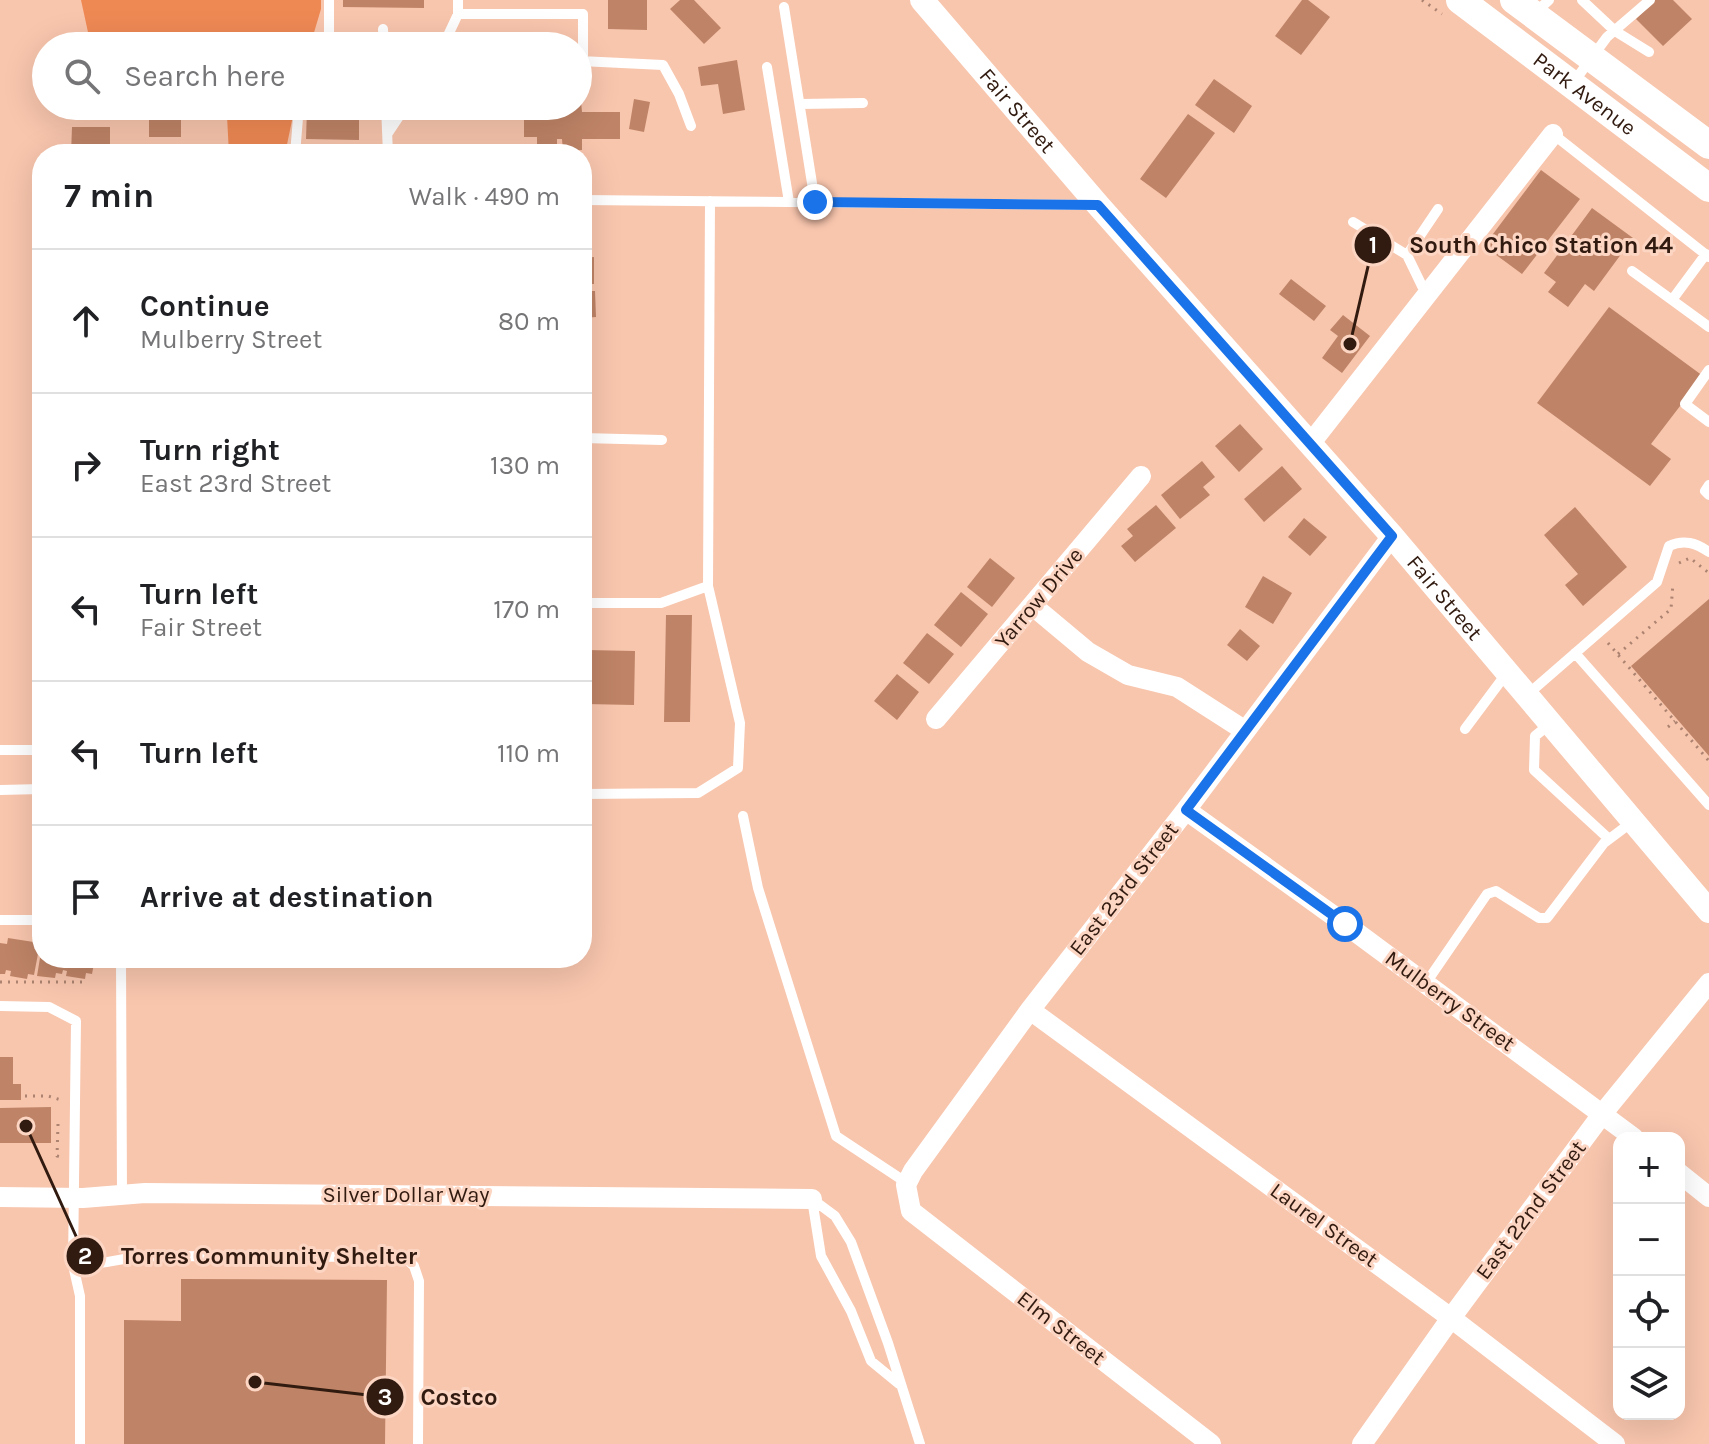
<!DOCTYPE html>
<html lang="en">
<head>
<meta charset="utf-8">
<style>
  body { margin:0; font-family:Karla,sans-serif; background:#f6f6f6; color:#202124 }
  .controls { position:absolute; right:24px; bottom:24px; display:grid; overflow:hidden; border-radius:16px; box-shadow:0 8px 32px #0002 }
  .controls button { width:72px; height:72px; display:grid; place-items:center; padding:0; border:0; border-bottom:2px solid #e0e0e0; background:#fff; color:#202124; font:40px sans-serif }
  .stop { position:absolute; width:24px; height:24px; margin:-18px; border:6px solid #1a73e8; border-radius:50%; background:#fff }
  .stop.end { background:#1a73e8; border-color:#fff; box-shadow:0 2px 8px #0008 }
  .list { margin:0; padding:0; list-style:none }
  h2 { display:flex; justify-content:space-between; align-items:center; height:104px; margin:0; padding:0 32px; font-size:34px }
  h2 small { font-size:26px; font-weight:400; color:#757577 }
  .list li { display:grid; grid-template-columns:52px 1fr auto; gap:24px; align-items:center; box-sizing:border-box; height:144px; padding:0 32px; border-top:2px solid #e0e0e0 }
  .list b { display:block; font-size:30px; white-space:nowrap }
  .list p { margin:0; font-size:26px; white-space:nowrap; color:#757577 }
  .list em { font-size:26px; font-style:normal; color:#757577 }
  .icon { flex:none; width:44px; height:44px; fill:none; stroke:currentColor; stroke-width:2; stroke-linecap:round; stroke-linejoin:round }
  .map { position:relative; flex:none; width:1709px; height:1444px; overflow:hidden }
  .search { position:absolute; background:#fff; box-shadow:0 8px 32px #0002; left:32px; top:32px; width:560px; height:88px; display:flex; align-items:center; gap:20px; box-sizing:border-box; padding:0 28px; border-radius:44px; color:#757577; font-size:30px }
  .panel { position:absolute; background:#fff; box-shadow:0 8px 32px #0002; left:32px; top:144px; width:560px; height:824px; border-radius:32px }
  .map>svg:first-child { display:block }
  .green { fill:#ef8954 }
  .building { fill:#bf8467 }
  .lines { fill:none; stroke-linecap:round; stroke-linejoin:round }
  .path { stroke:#ab8370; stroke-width:3; stroke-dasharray:2 6; stroke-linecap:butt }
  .service { stroke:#fff; stroke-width:10 }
  .minor { stroke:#fff; stroke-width:20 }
  .tertiary { stroke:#fff; stroke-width:24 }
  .secondary { stroke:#fff; stroke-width:28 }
  .route { stroke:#1a73e8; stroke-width:10 }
  .labels { text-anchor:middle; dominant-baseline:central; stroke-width:6; stroke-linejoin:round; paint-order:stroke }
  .street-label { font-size:22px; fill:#311a0f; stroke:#fcd5c3 }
  .leader { fill:none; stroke:#311a0f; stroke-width:3 }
  .callout-dot { fill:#311a0f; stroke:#fcd5c3; stroke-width:3 }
  .mark-label { font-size:24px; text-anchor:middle; font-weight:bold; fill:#fff }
  .callout-label { font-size:24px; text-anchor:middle; font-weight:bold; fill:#311a0f; stroke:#fcd5c3; stroke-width:6; stroke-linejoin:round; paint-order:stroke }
</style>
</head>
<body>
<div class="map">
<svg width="1709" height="1444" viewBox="0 0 1709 1444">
  <rect width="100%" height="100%" fill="#f8c5ad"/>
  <!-- green -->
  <path class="green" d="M81,0H321V9L310,46H91Z
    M144,106H295L285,154H229L227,116L183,119L182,112L144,110Z"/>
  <!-- building -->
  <path class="building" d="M343,0H424V8L343,7Z
    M608,0H647V30L608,29Z
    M680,0H694L721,28L704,44L670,9Z
    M1302,0H1308L1330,17L1301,55L1275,36Z
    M1655,0H1673L1692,19L1663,46L1636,19Z
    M737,60L745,110L723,114L718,84L701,86L698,67Z
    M1214,79L1252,106L1234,133L1195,105Z
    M634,99L650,102L644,132L629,129Z
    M578,101H581L582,112H620V139H582V150L563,151L562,139H557V150H537V137H524V111H562V106H578Z
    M307,109L359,110V140L306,139Z
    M1188,114L1215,133L1166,198L1140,179Z
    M149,117H181V137H149Z
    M72,127H110V154H71Z
    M1541,170L1580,199L1522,274L1484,246Z
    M1592,208L1633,238L1594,291L1585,284L1568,307L1548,292L1556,282L1544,273Z
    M594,257V284H582V258Z
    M1291,279L1326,306L1314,321L1279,294Z
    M582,291H595L596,317L582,318Z
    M1609,307L1703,376L1651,444L1671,459L1650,486L1537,403Z
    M1343,315L1370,336L1342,373L1322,358L1338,336L1330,330Z
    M1240,424L1263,449L1239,472L1215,446Z
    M1202,461L1215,477L1203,487L1210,495L1180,519L1161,495Z
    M1282,466L1302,489L1264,522L1244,499Z
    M1156,505L1176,528L1135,562L1121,546L1133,536L1127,529Z
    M1575,507L1627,567L1583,606L1565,585L1578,574L1544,535Z
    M1304,518L1327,537L1310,556L1288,537Z
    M990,558L1015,578L992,607L967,587Z
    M1263,576L1292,593L1273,624L1245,607Z
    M961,592L988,614L961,647L934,625Z
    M1709,599V756L1631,666Z
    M666,615H692L690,722H664Z
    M1240,629L1260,646L1247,661L1227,645Z
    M927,633L954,654L929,684L903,663Z
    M586,650L635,651L634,705L585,704Z
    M897,674L919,692L897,720L874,701Z
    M8,938L40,943L34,975L28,974L27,979L10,976L11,971L6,970L5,974H0V943L7,944Z
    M40,958H95L92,974L86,973L85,979L66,976L67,971L63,970L62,974L56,973L55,978L37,976Z
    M0,1057H13V1084H21V1100H0Z
    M51,1107V1143H0V1108Z
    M181,1279L387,1280L385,1444H124V1320L181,1321Z"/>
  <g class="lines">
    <!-- path -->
    <path class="path" d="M1422,0L1442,14
      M1679,563L1690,558L1709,573
      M1608,643L1709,761
      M1618,654L1671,609L1673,583
      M1668,727L1675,721
      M0,982H87
      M25,1096H48L61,1100
      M58,1124L57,1156L62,1157"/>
    <!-- service -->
    <path class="service" d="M1582,0L1615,31L1649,52
      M784,7L815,202
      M1535,13L1549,0
      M458,14H583V61
      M383,29L384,46
      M329,46V0
      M443,46L458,14V0
      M580,61L663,65L679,94L691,126
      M767,67L789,202
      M1573,83L1607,37L1650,0
      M800,104L863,103
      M386,106L388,154
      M388,133L406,106
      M1553,134L1709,257
      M295,154L299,106
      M582,200L1096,205
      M1353,222L1407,255
      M1632,271L1672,300L1706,254
      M1430,292L1422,286L1407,255L1438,209
      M1672,300L1709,327
      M1709,370L1685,404L1709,422
      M582,438L662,440
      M1709,485L1705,491L1709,495
      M582,603H661L708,586
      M1575,653L1709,805
      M1527,695L1657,582L1669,546C1684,539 1696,543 1709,552
      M1550,724L1535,736L1534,770L1609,839
      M1465,729L1506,674
      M0,750H42
      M0,790L42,789
      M582,794L698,793L738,768L740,723L708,586L710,201
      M743,816L758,888L836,1136L907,1183
      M0,920H42
      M121,958L122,1195
      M1426,983L1487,894L1496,891L1539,918H1547L1604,843L1632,822
      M0,1006L49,1007L76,1021L73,1265L80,1296V1444
      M812,1199L835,1216L851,1242L888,1343L920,1444
      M812,1199L821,1256L851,1311L871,1361L899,1384
      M73,1265C97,1266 118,1259 142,1256L404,1257L414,1266L419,1281L418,1444"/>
    <!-- minor -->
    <path class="minor" d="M1310,444L1553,134
      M1033,606L1088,652L1128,675L1177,687L1244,730
      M936,719L1141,476
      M1186,810L1345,924L1634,1138
      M1030,1010L1451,1318L1615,1444
      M1679,1173L1709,1197
      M0,1197L83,1198L145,1193L812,1199
      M1211,1444L911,1211L906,1185L913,1171L1030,1010L1186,810L1392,536
      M1362,1444L1451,1318L1603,1113L1709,983"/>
    <!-- tertiary -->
    <path class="tertiary" id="s1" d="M922,0L1098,205L1392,536L1709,911"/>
    <!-- secondary -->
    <g class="secondary">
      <path id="s2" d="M1460,0L1709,188"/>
      <path d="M1514,0L1709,145"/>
    </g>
  </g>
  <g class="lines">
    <!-- route -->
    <path class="route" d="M815,202L1098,205L1392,536L1186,810L1345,924"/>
  </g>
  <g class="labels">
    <!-- street labels -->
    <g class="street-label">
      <text stroke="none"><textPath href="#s2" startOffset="156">Park Avenue</textPath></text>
      <text stroke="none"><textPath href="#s1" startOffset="146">Fair Street</textPath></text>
      <text transform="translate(1039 598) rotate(-50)">Yarrow Drive</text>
      <text stroke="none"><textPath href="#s1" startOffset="794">Fair Street</textPath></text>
      <text transform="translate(1124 889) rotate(-52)">East 23rd Street</text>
      <text transform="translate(1450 1001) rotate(36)">Mulberry Street</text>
      <text x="406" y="1195">Silver Dollar Way</text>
      <text transform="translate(1531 1210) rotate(-53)">East 22nd Street</text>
      <text transform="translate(1324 1225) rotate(36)">Laurel Street</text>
      <text transform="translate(1061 1328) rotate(38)">Elm Street</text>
    </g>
  </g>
  <!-- callouts -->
  <path class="leader" d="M1350 344L1373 245M26 1126L85 1256M255 1382L385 1397"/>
  <g class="callout-dot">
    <circle cx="1350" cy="344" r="8"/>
    <circle cx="26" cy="1126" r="8"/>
    <circle cx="255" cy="1382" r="8"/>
    <circle cx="1373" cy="245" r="20"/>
    <circle cx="85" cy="1256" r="20"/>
    <circle cx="385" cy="1397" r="20"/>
  </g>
  <g class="mark-label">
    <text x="1373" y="253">1</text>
    <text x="85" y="1264">2</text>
    <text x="385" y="1405">3</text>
  </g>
  <g class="callout-label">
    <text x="1541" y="253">South Chico Station 44</text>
    <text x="269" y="1264">Torres Community Shelter</text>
    <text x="459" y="1405">Costco</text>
  </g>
</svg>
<div class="controls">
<button>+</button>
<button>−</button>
<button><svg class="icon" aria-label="locate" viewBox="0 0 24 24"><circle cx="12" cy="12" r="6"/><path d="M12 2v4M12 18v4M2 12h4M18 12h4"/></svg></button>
<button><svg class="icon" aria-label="layers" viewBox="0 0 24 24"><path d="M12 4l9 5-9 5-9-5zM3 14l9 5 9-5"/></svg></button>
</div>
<div class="stop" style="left:1345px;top:924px"></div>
<div class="stop end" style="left:815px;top:202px"></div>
<div class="search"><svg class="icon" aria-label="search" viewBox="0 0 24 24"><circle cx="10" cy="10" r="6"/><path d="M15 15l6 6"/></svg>Search here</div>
<section class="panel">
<h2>7 min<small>Walk · 490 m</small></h2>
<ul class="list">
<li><svg class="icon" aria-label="ahead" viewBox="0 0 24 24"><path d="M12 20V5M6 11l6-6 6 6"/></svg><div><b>Continue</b><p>Mulberry Street</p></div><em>80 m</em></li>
<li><svg class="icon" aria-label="right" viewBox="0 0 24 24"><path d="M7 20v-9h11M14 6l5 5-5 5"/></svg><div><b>Turn right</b><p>East 23rd Street</p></div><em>130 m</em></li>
<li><svg class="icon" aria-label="left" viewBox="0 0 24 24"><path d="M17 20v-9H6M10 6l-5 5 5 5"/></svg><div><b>Turn left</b><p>Fair Street</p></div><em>170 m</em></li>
<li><svg class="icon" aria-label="left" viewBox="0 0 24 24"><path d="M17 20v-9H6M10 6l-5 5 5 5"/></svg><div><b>Turn left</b></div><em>110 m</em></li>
<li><svg class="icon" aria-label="arrive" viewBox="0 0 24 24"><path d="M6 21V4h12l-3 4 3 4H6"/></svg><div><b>Arrive at destination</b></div></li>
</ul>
</section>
</div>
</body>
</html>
